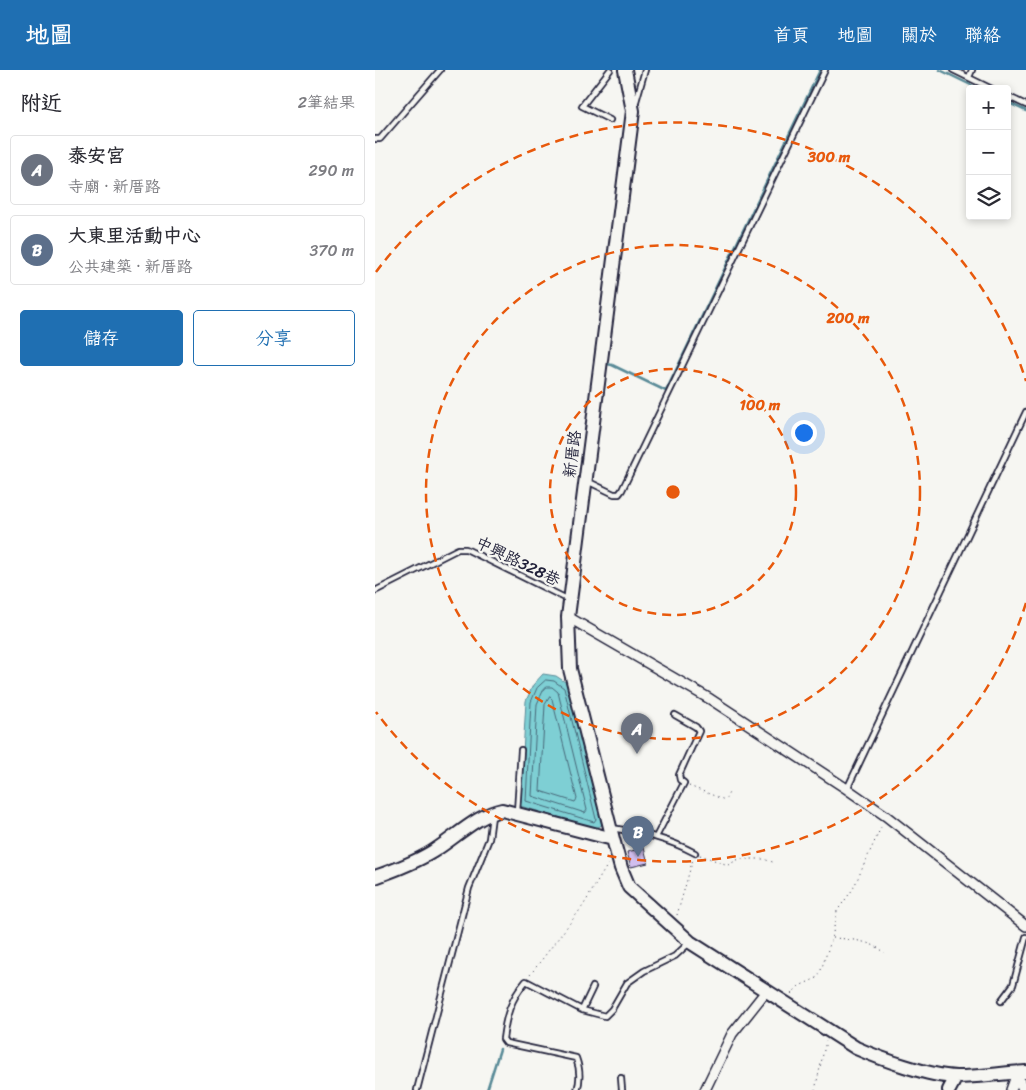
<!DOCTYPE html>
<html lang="zh-TW">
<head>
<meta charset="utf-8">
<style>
  body { margin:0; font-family:Sriracha,"LXGW WenKai TC",sans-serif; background:#f2f2f3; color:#2b2b33 }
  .controls { position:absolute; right:15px; top:15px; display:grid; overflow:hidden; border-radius:5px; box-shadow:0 2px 8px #0003 }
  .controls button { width:45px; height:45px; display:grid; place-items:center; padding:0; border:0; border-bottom:1px solid #e1e1e2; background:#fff; color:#2b2b33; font:25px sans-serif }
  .you { position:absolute; left:428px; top:362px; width:18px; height:18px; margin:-12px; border:4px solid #fff; border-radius:50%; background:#1a73e8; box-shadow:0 0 0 8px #1a73e833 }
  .badge { display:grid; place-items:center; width:32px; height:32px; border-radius:50%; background:#1f6fb2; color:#fff; font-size:16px; font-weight:700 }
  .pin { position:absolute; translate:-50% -41px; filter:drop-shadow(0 1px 2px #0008) }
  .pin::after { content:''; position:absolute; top:26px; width:18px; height:15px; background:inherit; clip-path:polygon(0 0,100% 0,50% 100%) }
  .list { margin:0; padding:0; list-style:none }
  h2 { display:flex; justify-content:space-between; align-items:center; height:65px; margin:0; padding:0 20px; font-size:21px }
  h2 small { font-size:16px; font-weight:400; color:#7c7c81 }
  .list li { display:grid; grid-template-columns:32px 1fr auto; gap:15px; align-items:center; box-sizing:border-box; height:70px; margin:0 10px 10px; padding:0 10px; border:1px solid #e1e1e2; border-radius:5px }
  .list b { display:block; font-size:19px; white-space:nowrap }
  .list p { margin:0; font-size:16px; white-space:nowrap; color:#7c7c81 }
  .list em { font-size:16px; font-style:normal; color:#7c7c81 }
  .actions { display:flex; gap:10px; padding:15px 20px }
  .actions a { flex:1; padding:11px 0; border:1px solid #1f6fb2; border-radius:5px; text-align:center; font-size:18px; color:#1f6fb2 }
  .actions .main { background:#1f6fb2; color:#fff }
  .icon { flex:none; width:28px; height:28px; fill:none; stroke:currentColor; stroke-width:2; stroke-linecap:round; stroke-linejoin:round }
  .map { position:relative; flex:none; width:651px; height:1020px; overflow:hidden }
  header { display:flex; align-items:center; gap:30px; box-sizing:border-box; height:70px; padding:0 25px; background:#1f6fb2; color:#fff }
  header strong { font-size:24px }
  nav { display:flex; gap:28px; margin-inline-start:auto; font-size:18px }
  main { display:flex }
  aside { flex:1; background:#fff }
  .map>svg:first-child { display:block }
  .water { fill:#7ecfd4; stroke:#598a97 }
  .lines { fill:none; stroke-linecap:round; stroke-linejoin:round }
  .shore { stroke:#476778; stroke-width:1 }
  .stream { stroke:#598a97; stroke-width:2.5 }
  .building { fill:#d1beee; stroke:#22223b }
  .lane-casing { stroke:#22223b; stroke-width:8 }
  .street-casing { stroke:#22223b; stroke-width:12 }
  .secondary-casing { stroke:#22223b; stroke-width:16 }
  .path { stroke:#22223b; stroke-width:1; stroke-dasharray:1 4; stroke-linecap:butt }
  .lane { stroke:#f6f6f2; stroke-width:4.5 }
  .street { stroke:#f6f6f2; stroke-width:9 }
  .secondary { stroke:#f6f6f2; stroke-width:12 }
  .ring { fill:none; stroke:#e8590c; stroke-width:2.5; stroke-dasharray:9 6 }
  .labels { text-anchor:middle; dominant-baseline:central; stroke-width:4.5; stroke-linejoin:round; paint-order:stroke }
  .street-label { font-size:16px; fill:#22223b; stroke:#f6f6f2 }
  .centre { fill:#e8590c; stroke:#f6f6f2; stroke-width:2.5 }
  .ring-label { font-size:15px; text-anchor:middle; font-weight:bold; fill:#e8590c; stroke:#f6f6f2; stroke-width:4.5; stroke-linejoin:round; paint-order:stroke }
</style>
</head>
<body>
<header>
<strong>地圖</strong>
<nav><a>首頁</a><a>地圖</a><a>關於</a><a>聯絡</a></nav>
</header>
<main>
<aside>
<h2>附近<small>2筆結果</small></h2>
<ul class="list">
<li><span class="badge" style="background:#6b7280">A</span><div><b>泰安宮</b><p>寺廟 · 新厝路</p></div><em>290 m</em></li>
<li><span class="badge" style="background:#5c6f8a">B</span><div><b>大東里活動中心</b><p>公共建築 · 新厝路</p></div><em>370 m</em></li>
</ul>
<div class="actions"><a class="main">儲存</a><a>分享</a></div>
</aside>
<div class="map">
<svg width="651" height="1020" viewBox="0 0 651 1020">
  <rect width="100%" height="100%" fill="#f6f6f2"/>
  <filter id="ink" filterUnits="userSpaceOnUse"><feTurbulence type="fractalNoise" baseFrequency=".02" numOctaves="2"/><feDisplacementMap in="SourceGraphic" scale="10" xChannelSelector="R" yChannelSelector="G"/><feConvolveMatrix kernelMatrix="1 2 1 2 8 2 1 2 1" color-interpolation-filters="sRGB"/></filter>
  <g filter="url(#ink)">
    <!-- water -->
    <path class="water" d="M168,604L181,606L193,614L227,755L221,758L145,736L151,631L158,615Z"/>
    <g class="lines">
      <!-- shore -->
      <path class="shore" d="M171,610L179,611L189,618L221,749L219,752L151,731L156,632L162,618Z
        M172,617H177L183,622L212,740L210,743L157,726L162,634L168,621Z
        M175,627L177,629L202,729L200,732L165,721L170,635Z"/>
      <!-- stream -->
      <path class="stream" d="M565,0L604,19
        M632,32L651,41
        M232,294L237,295L291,321L445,0
        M112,1020L125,979"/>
    </g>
    <!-- building -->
    <path class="building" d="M269,778L273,793L256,797L252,782Z"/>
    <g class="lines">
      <defs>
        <path id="lane" d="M578,0L617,19
          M594,7L597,0
          M632,26L651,35
          M260,35L270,0
          M235,50L207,36L235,0
          M0,69H5L65,0
          M212,411L239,424H244L247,420L450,0
          M0,521L83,479H91L194,530
          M472,719L651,342
          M142,742L146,680
          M237,758C267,763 294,769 320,783
          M281,767L309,713L305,710L304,705L324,661L321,657L300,645
          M626,931L638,915L651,867
          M207,940L218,917
          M246,1008L247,1020
          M42,1020L94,818L114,769L117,746
          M202,1020C206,1009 205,999 201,988L131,973L128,969C131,946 135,930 151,911L207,940L230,946L237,939L252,913L269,901L300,886L314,873"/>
        <path id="street" d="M193,547L335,629L472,719L511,746L651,856
          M642,1003L648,1020
          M330,1020L357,964L392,920
          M636,1020L642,1003"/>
        <path id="secondary" d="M238,769L195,599L193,547L258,41L250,0
          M0,807C20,800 39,793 57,782C80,768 102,745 127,740L238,769L246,798L254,817L315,872L481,978C506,989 554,1006 581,1007C604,1007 628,1003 651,1002
          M574,1020L581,1007"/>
      </defs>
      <!-- lane casing -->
      <use href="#lane" class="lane-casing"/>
      <!-- street casing -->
      <use href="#street" class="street-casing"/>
      <!-- secondary casing -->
      <use href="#secondary" class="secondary-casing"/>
      <!-- path -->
      <path class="path" d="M314,716L350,730L355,721
        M325,785L353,795L364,789H388L401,793
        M302,845L318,789
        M458,868C476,869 497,871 510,883
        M155,905L208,836L233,794
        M416,924L424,916L442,908L446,900L457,868L462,841L478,819L507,755
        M440,1020L451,971"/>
      <!-- lane -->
      <use href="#lane" class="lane"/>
      <!-- street -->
      <use href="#street" class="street"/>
      <!-- secondary -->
      <use href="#secondary" class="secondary"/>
    </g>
  </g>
  <!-- distance rings -->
  <g class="ring">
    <circle cx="298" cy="422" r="123"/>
    <circle cx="298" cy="422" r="247"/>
    <path d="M651 533A370 370 0 0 1 1 642M1 202A370 370 0 0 1 651 311"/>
  </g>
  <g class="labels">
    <!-- street labels -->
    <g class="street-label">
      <text transform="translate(197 384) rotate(-83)">新厝路</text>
      <text transform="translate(143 491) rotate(26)">中興路328巷</text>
    </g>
  </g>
  <circle cx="298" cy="422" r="8" class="centre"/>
  <g class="ring-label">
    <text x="454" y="92">300 m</text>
    <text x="473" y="253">200 m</text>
    <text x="385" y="340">100 m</text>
  </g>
</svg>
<div class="controls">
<button>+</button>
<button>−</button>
<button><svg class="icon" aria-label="layers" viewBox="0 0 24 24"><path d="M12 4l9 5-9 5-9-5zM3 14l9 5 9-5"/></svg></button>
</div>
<div class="you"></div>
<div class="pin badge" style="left:262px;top:684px;background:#6b7280">A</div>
<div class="pin badge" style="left:263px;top:787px;background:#5c6f8a">B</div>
</div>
</main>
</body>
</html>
